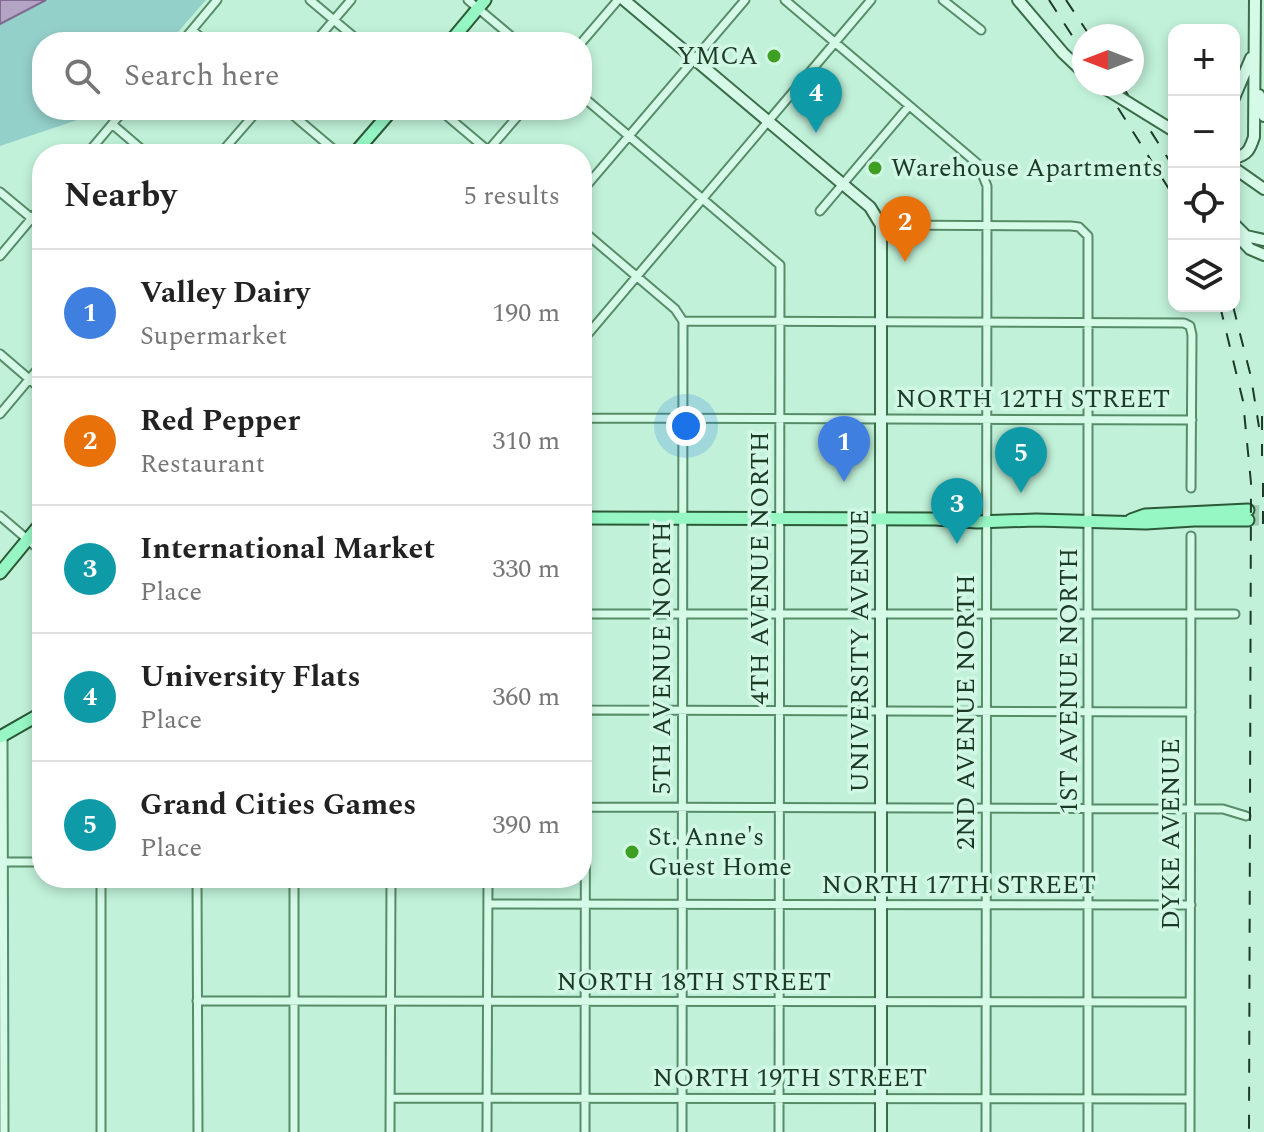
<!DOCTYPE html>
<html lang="en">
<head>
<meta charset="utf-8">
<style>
  body { margin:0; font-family:Spectral,serif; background:#f2f2f2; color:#222 }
  .controls { position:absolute; right:24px; top:24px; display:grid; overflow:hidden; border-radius:16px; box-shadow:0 4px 12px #0003 }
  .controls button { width:72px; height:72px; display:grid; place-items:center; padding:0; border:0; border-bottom:2px solid #e0e0e0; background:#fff; color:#222; font:40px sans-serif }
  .compass { position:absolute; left:1072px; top:24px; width:72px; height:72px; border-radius:50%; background:#fff; box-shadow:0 4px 12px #0003; rotate:270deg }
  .you { position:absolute; left:686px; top:426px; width:28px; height:28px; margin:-20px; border:6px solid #fff; border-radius:50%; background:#1a73e8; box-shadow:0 0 0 12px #1a73e833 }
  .badge { display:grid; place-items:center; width:52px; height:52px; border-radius:50%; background:#3e9f23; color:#fff; font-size:26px; font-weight:700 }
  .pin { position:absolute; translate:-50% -66px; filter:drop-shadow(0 2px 4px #0008) }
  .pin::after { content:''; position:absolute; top:42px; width:28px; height:24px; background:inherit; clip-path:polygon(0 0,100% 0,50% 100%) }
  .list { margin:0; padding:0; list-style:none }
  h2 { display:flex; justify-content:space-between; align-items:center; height:104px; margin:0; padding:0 32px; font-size:34px }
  h2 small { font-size:26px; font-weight:400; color:#767676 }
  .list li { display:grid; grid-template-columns:52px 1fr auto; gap:24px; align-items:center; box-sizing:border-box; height:128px; padding:0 32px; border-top:2px solid #e0e0e0 }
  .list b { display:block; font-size:30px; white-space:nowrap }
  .list p { margin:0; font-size:26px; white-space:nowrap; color:#767676 }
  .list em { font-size:26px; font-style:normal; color:#767676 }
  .icon { flex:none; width:44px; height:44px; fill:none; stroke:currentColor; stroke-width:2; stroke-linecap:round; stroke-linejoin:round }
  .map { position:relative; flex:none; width:1264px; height:1132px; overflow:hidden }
  .search { position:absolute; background:#fff; box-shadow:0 4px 12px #0003; left:32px; top:32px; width:560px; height:88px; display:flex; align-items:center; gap:20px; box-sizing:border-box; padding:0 28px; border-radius:32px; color:#767676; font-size:30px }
  .panel { position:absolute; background:#fff; box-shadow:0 4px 12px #0003; left:32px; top:144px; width:560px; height:744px; border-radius:32px }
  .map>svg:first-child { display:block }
  .green { fill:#94d0ca }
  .water { fill:#b3a4c3; stroke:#806a92; stroke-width:2 }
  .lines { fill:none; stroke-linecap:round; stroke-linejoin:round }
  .primary-tunnel { stroke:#a0ccb5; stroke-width:11; stroke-dasharray:11 5.5; stroke-linecap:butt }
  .street-casing { stroke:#578c68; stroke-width:11 }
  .secondary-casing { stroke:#3b6d49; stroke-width:14 }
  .primary-casing { stroke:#2c5938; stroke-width:15 }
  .street { stroke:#d5fbe8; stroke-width:7 }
  .secondary { stroke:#d5fbe8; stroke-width:10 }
  .primary { stroke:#96f7c5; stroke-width:11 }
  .rail { stroke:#1d3a25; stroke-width:2; stroke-dasharray:14 14; stroke-linecap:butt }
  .secondary-bridge-casing { stroke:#3b6d49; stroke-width:14; stroke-linecap:butt }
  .secondary-bridge { stroke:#d5fbe8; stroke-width:10 }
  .poi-dot { fill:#3e9f23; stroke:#d1f8e5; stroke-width:3 }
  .labels { text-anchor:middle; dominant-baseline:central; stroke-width:7; stroke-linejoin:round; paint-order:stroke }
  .poi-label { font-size:26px; fill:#1d3a25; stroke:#d1f8e5; text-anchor:start }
  .street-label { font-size:26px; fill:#1d3a25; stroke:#d1f8e5 }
</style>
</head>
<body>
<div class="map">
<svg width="1264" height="1132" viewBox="0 0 1264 1132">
  <rect width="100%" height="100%" fill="#c1f1d9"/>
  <!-- green -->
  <path class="green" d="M45,0H206L169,42H42V110H107L0,146V24Z"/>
  <!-- water -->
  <path class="water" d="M0,0H46L0,24Z"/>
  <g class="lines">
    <!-- primary-tunnel -->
    <path class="primary-tunnel" d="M1248,510L1264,511
      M1248,520H1264"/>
    <defs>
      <path id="street" d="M310,0L360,42
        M468,0L518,42
        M785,0L978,164L987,186L986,1132
        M943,0L981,30
        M192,30L206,42
        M182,42L217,0
        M315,42L351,0
        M582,42L618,0
        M582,96L780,265L779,1132
        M287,110L339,154
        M440,110L492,154
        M112,124L147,154
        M87,154L124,110
        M220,154L258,110
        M485,154L523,110
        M582,191L745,0
        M0,192L42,227
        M820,211L909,106
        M881,225L1071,226L1079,227L1088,236V1132
        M582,230L675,309L683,321L682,1132
        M0,256L42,206
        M683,321L1184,323L1190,326L1192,335L1191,488
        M582,341L871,0
        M0,354L42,390
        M582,362L586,375L585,1132
        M0,414L42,364
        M586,418L1192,420
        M0,516L42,552
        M585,614H1235
        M582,710L1191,712
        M3,735L4,1132
        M582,807L1223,809L1246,816
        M0,862H42
        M101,878V1132
        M197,878L198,1132
        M488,904L1191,905
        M197,1001L1190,1002
        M390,1098L1190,1099
        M294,1132V878
        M390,1132L391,878
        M487,1132L488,878
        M1190,1132L1191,536"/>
      <path id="secondary" d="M624,0L870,207L881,225V1132
        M1018,0L1063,53L1084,73
        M1259,95L1264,116
        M1234,98L1251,58
        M1234,158C1248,155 1250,149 1254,137L1255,0
        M1234,168L1264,189
        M1234,224L1246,236L1264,240
        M1234,232L1250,249L1264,255"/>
      <path id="primary" d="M450,42L485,0
        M354,154L392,110
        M582,518L936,519L977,522L1036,520L1146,523L1194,520H1248
        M1131,520L1145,515L1248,510
        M0,573L42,522
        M0,737L42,713"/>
    </defs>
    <!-- street casing -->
    <use href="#street" class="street-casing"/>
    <!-- secondary casing -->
    <use href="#secondary" class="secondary-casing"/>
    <!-- primary casing -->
    <use href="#primary" class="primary-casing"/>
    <!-- street -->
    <use href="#street" class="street"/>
    <!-- secondary -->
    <use href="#secondary" class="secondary"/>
    <!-- primary -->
    <use href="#primary" class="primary"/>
    <!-- rail -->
    <path class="rail" d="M1049,0L1084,54
      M1066,0L1090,36
      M1103,84L1174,197
      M1121,84L1174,168
      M1220,306L1243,401L1251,483L1249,1132
      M1233,306L1251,377L1259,427
      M1262,416V456
      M1263,483V524"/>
    <defs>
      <path id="secondary-bridge" d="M1098,84L1174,131"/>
    </defs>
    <!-- secondary-bridge casing -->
    <use href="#secondary-bridge" class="secondary-bridge-casing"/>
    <!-- secondary-bridge -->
    <use href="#secondary-bridge" class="secondary-bridge"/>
  </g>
  <!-- markers -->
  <g class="poi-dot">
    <circle cx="774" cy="56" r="8"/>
    <circle cx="875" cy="168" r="8"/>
    <circle cx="632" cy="852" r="8"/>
  </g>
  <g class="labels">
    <!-- poi labels -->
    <g class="poi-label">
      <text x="758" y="56" text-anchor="end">YMCA</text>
      <text x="891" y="168">Warehouse Apartments</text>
      <text x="648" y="837">St. Anne's<tspan x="648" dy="30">Guest Home</tspan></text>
    </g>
    <!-- street labels -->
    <g class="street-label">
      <text x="1033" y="399">NORTH 12TH STREET</text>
      <text transform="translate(760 568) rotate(-90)">4TH AVENUE NORTH</text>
      <text transform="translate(860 651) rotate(-90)">UNIVERSITY AVENUE</text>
      <text transform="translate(662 658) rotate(-90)">5TH AVENUE NORTH</text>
      <text transform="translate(1069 681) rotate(-90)">1ST AVENUE NORTH</text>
      <text transform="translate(966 712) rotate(-90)">2ND AVENUE NORTH</text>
      <text transform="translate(1171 834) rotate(-90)">DYKE AVENUE</text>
      <text x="959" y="885">NORTH 17TH STREET</text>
      <text x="694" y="982">NORTH 18TH STREET</text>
      <text x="790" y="1078">NORTH 19TH STREET</text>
    </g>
  </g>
</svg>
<div class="controls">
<button>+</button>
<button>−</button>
<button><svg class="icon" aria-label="locate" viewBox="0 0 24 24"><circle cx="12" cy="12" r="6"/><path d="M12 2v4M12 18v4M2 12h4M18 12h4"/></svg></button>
<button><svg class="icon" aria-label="layers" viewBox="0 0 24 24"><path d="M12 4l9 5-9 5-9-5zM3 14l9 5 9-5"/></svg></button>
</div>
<svg class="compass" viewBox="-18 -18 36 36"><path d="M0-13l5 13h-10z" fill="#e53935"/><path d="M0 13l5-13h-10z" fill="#767676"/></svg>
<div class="you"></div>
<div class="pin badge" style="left:844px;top:482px;background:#3f7fe0">1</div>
<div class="pin badge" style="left:905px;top:262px;background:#e8710a">2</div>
<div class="pin badge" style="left:957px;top:544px;background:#0f9aa8">3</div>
<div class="pin badge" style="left:816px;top:133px;background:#0f9aa8">4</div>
<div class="pin badge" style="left:1021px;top:493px;background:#0f9aa8">5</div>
<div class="search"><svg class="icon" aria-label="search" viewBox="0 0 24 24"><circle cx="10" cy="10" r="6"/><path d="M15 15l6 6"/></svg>Search here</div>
<section class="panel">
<h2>Nearby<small>5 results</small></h2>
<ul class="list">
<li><span class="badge" style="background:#3f7fe0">1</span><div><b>Valley Dairy</b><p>Supermarket</p></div><em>190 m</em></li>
<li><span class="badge" style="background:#e8710a">2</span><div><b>Red Pepper</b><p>Restaurant</p></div><em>310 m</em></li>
<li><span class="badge" style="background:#0f9aa8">3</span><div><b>International Market</b><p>Place</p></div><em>330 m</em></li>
<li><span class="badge" style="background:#0f9aa8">4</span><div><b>University Flats</b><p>Place</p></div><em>360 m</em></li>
<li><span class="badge" style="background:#0f9aa8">5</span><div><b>Grand Cities Games</b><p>Place</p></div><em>390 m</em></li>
</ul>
</section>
</div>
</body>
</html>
